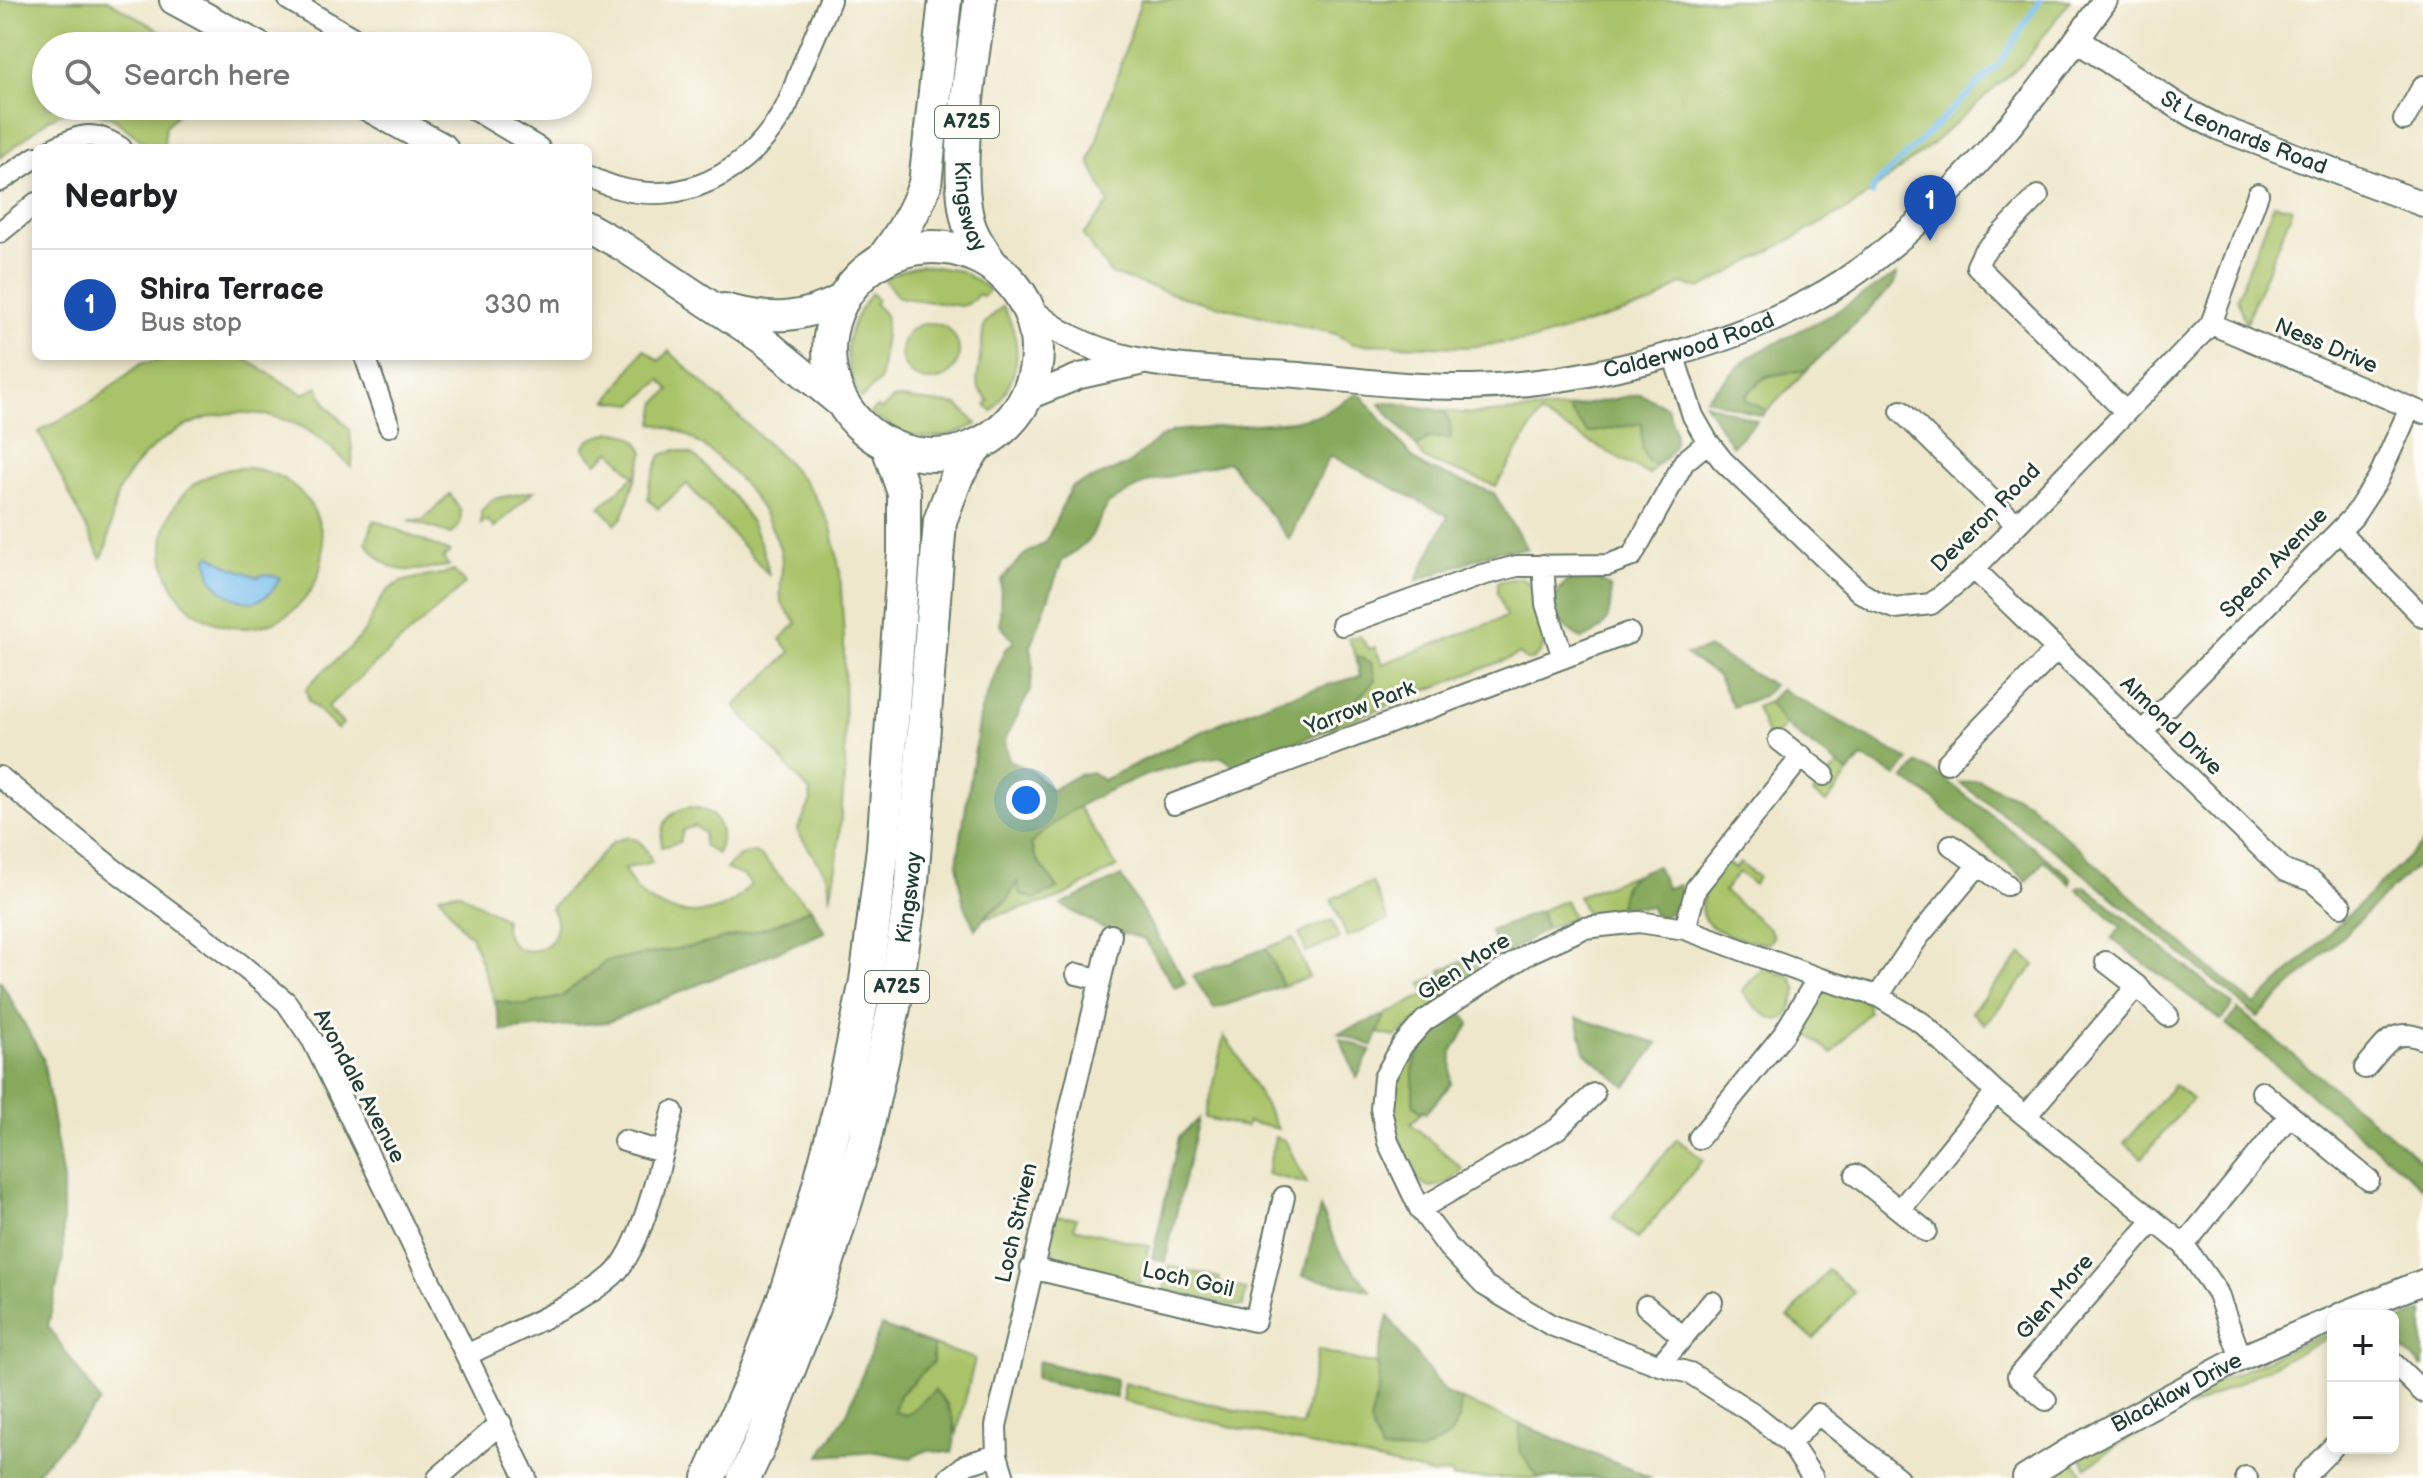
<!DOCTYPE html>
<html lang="en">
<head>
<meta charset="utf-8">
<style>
  body { margin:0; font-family:"Balsamiq Sans",sans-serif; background:#f6f6f6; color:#202124 }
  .controls { position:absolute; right:24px; bottom:24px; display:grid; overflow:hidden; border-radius:12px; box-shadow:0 4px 12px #0003 }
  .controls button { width:72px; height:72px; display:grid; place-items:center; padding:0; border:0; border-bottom:2px solid #e0e0e0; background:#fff; color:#202124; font:40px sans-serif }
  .you { position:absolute; left:1026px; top:800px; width:28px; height:28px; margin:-20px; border:6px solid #fff; border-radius:50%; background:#1a73e8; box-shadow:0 0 0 12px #1a73e833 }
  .badge { display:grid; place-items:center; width:52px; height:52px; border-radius:50%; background:#d93025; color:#fff; font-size:26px; font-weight:700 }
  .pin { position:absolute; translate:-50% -66px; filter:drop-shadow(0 2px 4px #0008) }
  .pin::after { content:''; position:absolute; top:42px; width:28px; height:24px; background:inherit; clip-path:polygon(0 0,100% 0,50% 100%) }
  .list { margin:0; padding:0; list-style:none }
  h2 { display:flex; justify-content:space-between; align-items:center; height:104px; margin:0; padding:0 32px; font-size:34px }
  h2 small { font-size:26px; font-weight:400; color:#757577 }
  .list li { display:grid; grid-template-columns:52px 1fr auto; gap:24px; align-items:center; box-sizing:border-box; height:112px; padding:0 32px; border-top:2px solid #e0e0e0 }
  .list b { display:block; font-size:30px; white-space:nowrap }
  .list p { margin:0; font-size:26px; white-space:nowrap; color:#757577 }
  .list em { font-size:26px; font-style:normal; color:#757577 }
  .icon { flex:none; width:44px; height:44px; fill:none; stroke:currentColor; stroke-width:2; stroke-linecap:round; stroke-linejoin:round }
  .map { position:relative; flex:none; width:2423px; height:1478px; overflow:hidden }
  .search { position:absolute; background:#fff; box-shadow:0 4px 12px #0003; left:32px; top:32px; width:560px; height:88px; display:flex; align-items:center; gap:20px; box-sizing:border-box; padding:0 28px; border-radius:44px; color:#757577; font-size:30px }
  .panel { position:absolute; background:#fff; box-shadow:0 4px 12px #0003; left:32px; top:144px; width:560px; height:216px; border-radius:12px }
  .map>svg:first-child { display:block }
  .green { fill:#a9c368; stroke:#64804e; stroke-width:2 }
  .forest { fill:#86a95c; stroke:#527348; stroke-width:2 }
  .water { fill:#73bdec; stroke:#497d90; stroke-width:2 }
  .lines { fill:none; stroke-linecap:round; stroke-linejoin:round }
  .stream { stroke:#73bdec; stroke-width:6 }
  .minor-casing { stroke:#677869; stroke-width:24 }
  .tertiary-casing { stroke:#677869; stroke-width:28 }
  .secondary-casing { stroke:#677869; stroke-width:32 }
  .trunk-casing { stroke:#677869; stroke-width:36 }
  .minor { stroke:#fff; stroke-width:20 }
  .tertiary { stroke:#fff; stroke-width:24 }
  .secondary { stroke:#fff; stroke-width:28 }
  .trunk { stroke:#fff; stroke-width:32 }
  .labels { text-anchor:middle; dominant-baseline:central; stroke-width:6; stroke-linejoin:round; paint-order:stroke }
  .shield { fill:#fdfcf7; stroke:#62766e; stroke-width:2 }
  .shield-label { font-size:20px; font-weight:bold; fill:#1f3d34 }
  .street-label { font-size:22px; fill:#1f3d34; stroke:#fdfcf7 }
</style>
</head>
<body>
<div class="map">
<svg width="2423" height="1478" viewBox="0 0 2423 1478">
  <rect width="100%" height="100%" fill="#fdfcf7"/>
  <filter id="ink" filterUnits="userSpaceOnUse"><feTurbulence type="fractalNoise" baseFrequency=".0125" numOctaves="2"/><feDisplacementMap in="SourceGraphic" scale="16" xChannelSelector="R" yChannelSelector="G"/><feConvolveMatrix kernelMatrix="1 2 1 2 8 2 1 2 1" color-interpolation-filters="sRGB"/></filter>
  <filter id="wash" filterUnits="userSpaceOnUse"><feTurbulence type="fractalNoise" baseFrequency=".006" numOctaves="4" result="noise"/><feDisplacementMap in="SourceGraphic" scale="32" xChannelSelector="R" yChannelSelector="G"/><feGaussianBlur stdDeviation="1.8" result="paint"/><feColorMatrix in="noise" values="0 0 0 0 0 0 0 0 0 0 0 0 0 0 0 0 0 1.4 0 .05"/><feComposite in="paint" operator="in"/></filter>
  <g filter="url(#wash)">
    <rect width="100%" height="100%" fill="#eee7cb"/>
    <!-- green -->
    <path class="green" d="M0,0H107L175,39L194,46H46V106H185L165,127L164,148H151L114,119L75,106L49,119L0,158Z
      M1141,0H2070L2025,61L1931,145L1853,206L1702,288L1680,284L1654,303L1534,340L1466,347L1353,344L1336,334L1182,297L1111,274L1083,235L1109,203L1090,162Z
      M2274,204L2293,208L2245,324L2237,298Z
      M922,265L961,271L990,290L983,297L979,294L968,304L961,306L903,298L897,296L884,279L903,270Z
      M871,293L877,300L874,303L885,315L886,322L880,380L861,399C839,357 844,330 871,293Z
      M1003,306C1025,348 1020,374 992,412L986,404L989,401L979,389L977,383L984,324Z
      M901 352a29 29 0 1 1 58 0a29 29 0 1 1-58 0Z
      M644,349L659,361L669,351L788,463L813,493L831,526L840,572L844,637L845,771L837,861L830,899L828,877L797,831L811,801L810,792L735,706L791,652L780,639L797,623C792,617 786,611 782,603C777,591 786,567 780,549C766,504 728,460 688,436C678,429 665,427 653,423L657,402L670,390L661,380L634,404L608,401Z
      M212,356H240L303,394L318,387L328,407L350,430C350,443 355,456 351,467C335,451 319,435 298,425C231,394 155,425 120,488C110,507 111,547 101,558L39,432L93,401L142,363Z
      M1807,370L1767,411L1745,400C1755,374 1783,372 1807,370Z
      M900,398L958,405L977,424C935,446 908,440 870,413L878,407L881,410L893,399Z
      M1567,408L1588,433L1643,423L1648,462L1657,465L1649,475L1540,414L1496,486L1424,459L1417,447L1450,423L1444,411L1473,414Z
      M611,432C627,432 637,437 644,452L623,516L616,524L600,507L634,476L611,451L597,463L583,448L589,440Z
      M676,450L691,454L698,459C735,497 759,520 769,575L687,484L658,509L648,499L649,485L661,455Z
      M163 548a80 80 0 1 1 160 0a80 80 0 1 1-160 0Z
      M534,491L494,528L487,520L481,524V511L493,499Z
      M450,494L461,512L460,525L451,534L409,520H423Z
      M374,520L450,552L443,558L449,566C409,570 391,580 366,542Z
      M454,571L465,584L327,707L343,724L337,729L309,701L306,689C322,668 347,655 363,633C376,614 377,594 399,583C416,576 436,577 454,571Z
      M1521,577L1530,584L1545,640L1541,652L1532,660H1526L1520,654L1330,728L1375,680L1371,663L1356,656L1348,638L1360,636L1369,649L1375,647L1382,664L1506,617L1497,591V582Z
      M1768,702L1785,725L1770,743L1756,707Z
      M1838,765L1849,773L1826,803L1813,793Z
      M1078,806L1117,867L1058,899L982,919L1007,901L1017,880L1058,889C1048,871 1035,866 1031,844L1048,826Z
      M689,807C716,808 728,830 717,854L703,845L704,833L695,826L683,830L680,842L662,847C659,826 668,812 689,807Z
      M626,837C642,839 646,848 652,862L624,869C628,876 632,885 638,891C662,915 704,920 732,902C739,898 745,890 751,885L744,876L726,869C753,837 763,858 784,881C792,891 802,899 811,908L769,927L700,945L607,961L561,997L525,1005L495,1001L471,935L465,932L439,895L458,892L505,919C501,971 577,953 551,908L613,842Z
      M1724,860L1735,869L1740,863L1758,877L1754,885L1739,872L1724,891L1770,929L1773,937L1769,943C1756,944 1743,939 1731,935C1681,921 1705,890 1724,860Z
      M1633,875L1623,887L1619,907L1586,914L1578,896Z
      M1372,882L1388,920L1347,937L1331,899Z
      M1565,900L1573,917L1546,929L1540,911Z
      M1332,920L1339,939L1306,952L1299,934Z
      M1293,938L1309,977L1283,986L1266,948Z
      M2022,954L2035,965L1985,1024L1971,1012Z
      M1763,967L1791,977L1797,990C1794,997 1792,1008 1788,1014C1775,1032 1749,1001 1742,991Z
      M1435,977L1445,1001L1395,1037L1378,1033L1385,1015L1427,994L1421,983Z
      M1826,990L1845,992L1867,1003L1868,1012L1832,1054L1803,1030L1813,1001Z
      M1224,1036L1239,1057L1278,1129L1248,1122L1246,1127L1205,1118Z
      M1420,1041L1413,1072V1103L1421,1112L1411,1124L1463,1169C1455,1182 1443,1186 1428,1187C1413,1180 1410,1167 1404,1152C1386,1106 1385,1079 1420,1041Z
      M2174,1085L2192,1099L2142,1158L2124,1143Z
      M1275,1137L1285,1140L1307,1184L1267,1174Z
      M1677,1139L1703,1160L1638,1239L1612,1217Z
      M1056,1216L1076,1218L1074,1228L1149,1246L1140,1283C1115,1278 1056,1275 1050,1244C1048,1236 1051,1225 1052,1218Z
      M1169,1266L1220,1278L1219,1283L1246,1289L1243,1306H1233L1164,1289Z
      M1828,1270L1854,1292L1814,1339L1788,1318Z
      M1388,1316L1445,1393L1651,1478H1452L1451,1473L1432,1474L1123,1401V1383L1302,1426L1318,1350L1367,1363H1377Z
      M2324,1334L2327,1338L2119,1444L2087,1467L2080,1457L2189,1395Z
      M933,1345L975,1359L957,1433L946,1402L907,1416L893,1413L899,1395L933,1362Z
      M2072,1460L2082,1471L2074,1478H2040Z"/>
    <!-- forest -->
    <path class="forest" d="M1897,274L1895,284L1807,370L1766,376L1747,394L1745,400L1767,411L1762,416L1706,398L1749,357L1834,313Z
      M1357,394L1361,395L1413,458L1424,467L1494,493L1527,549L1499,550L1416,581L1448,516L1330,455L1289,539L1229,462L1147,482L1108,504L1089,540L1062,561L1031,646L1033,669L1030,691L1005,740L1009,760L1034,772L1051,790L1078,775L1092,772L1103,780L1220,723L1279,699L1360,676L1356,656L1371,663L1375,680L1330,728L1237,768L1222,757C1158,766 1076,796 1031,844C1035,864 1048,872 1058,889L1035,899L1020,894L1017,882L1007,901L992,909L975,929L963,901L957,863L981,711L1004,651L1014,641L1000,625L1001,580L1024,555L1046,542L1071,487L1127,465L1159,438L1173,431L1292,421L1322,414Z
      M1640,394L1667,407C1676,434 1683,446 1657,465L1648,462L1642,448V423L1588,433L1567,408Z
      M1388,402L1444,411L1450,423L1451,438H1427L1417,447L1380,404Z
      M1705,403L1757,421L1732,446Z
      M1575,577L1599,580L1610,587C1613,612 1608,631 1582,639C1552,625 1543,593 1575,577Z
      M1708,648L1773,685L1763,696L1733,707L1717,675L1686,655Z
      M1781,689L1909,760L1897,776L1862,757L1849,773L1785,725L1768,702Z
      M1918,763L1942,777L2071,877V884L2044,861L2027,881L1926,793L1904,780Z
      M1978,780L2028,802L2206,965L2255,1005L2423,843V859L2258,1017L2068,861L1960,783Z
      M1657,866L1666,888L1679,885L1684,897L1681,904L1664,917L1653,915L1651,907H1619C1624,878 1630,876 1657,866Z
      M1121,876L1186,983L1175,988L1144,939L1101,927L1061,905Z
      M2081,886L2087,887L2233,1005L2221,1020L2112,939L2121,927L2077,889Z
      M811,908L825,932L608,1022L502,1031L495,1001L525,1005L561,997L607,961L700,945L769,927Z
      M1540,911L1546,929L1502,956L1490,931Z
      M1266,948L1283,986L1214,1009L1193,976Z
      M1493,949L1498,958L1477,971L1476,979L1445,1001L1435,977L1441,975V970Z
      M0,980L43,1058L63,1181V1258L48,1326L100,1402L32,1478H0Z
      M2238,1009L2423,1162V1187L2226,1024Z
      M1461,1011L1470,1024L1452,1051L1451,1084L1426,1113L1423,1110L1421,1112L1413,1103V1072L1420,1041Z
      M1385,1015L1373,1046L1338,1033Z
      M1577,1018L1658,1043L1626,1087L1585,1052Z
      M1340,1039L1371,1050L1357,1078Z
      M1198,1119L1165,1262L1152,1258L1179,1137Z
      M1320,1208L1339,1251L1371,1291L1303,1276Z
      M2423,1311V1367C2407,1353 2393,1345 2393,1323Z
      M1388,1316L1445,1393L1461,1400L1459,1419L1450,1436L1421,1452L1381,1451L1370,1422L1379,1384L1377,1363Z
      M881,1326L933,1345V1362L899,1395L894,1412L907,1415L935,1390C953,1410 959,1427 952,1453L927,1450L911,1458L877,1452L820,1456L848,1411Z
      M1038,1361L1116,1380V1398L1035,1380Z
      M1520,1424L1651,1478H1538L1519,1450Z"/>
    <!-- water -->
    <path class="water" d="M210,555L229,566L257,577L266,574L280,578C268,602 251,608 228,595C222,591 214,584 211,577C209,571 208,564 207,558Z"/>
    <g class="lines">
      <!-- stream -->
      <path class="stream" d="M1872,194L1873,187L1999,64L2040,0"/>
    </g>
  </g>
  <g filter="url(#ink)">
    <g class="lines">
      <defs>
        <path id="minor" d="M289,0L367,46
          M468,106L539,148
          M2404,120L2423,86
          M54,148C83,134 93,130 121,148
          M588,176C664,215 739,184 782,114C790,102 794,87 799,74C809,49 820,25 830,0
          M0,181L36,157
          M2038,196L1983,253L1977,266L2126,412
          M0,232L36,203
          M2211,324L2423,413
          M1673,354L1693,416L1708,442L1723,461L1860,592L1875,601L1895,608L1931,604L1974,569L2211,324L2258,194
          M365,356L389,426
          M1901,411L2016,524
          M2340,532L2423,617
          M1543,565L1546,604L1563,658
          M1974,569L2285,871L2312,881L2341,906
          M1342,625L1482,575L1517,566L1608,565L1632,556L1684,462L1708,442
          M2143,731L2353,517L2378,479L2410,408
          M1779,740L1824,775
          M1947,763L2056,650
          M0,777L112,868L239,963L286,1002L313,1041L526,1478
          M1174,804L1629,633
          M1951,845L2007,885
          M1685,929L1696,888L1802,756
          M2106,962L2137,986L2168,1016
          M1077,974L1099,979
          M1878,996L1919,936L1979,864
          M2365,1068C2385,1046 2391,1026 2423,1039
          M2262,1092L2369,1180
          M2026,1116L2137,986
          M1699,1138L1783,1035L1818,978
          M624,1141L662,1152
          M1856,1175L1926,1231
          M1420,1209L1557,1129L1594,1094
          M1900,1210L1996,1092
          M2184,1245L2290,1115
          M1031,1268L1255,1321L1284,1197
          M1646,1306L1683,1337
          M467,1355C510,1333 577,1307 612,1276C644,1248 662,1154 673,1112
          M2393,1363L2423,1392
          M1660,1365L1712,1302
          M2046,1400L2018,1376L2152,1222
          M1790,1443L1818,1414L1898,1478
          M2246,1477L2247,1478
          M438,1478L501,1423
          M949,1478L967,1464L997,1455
          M1004,1478L997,1455L996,1426L1111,935
          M1813,1478L1790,1443L1754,1414L1690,1373L1660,1365L1551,1325L1484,1285L1448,1247L1420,1209L1388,1142L1381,1109L1384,1078L1402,1046L1424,1021L1531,952L1584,928L1639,922L1685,929L1818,978L1878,996L1922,1023L1996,1092L2184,1245L2217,1292L2241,1358
          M2303,1478L2333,1447"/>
        <g id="tertiary">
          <path id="s1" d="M2077,40L2181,108L2217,127L2423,204"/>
          <path id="s2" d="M1027,306C1096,372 1196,367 1285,374C1347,379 1409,388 1471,387C1586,384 1748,344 1844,281C1948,211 2034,102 2105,0"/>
          <path d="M1026,398L1080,376L1139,363"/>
          <path d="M2339,1316L2423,1282"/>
          <path id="s3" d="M2025,1478L2070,1450L2241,1358L2333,1319"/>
        </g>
        <path id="secondary" d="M174,0L258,46
          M367,106L443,148
          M588,227L622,246L763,340L847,409
          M724,308C770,320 801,321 844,297"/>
        <g id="trunk">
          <path id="s4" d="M980,0C973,61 951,172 970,228C975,242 984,253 992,265"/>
          <circle cx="933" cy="351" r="104"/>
          <path d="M882,260C900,236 915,213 925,184L945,0"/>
          <path d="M709,1478L754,1376L785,1295L812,1211L841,1103L866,981L883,848L904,552V493L887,444"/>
          <path id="s5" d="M744,1478L757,1451L815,1303L864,1142L894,1007L912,881L940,521L957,476L976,446"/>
        </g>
      </defs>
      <!-- minor casing -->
      <use href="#minor" class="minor-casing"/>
      <!-- tertiary casing -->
      <use href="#tertiary" class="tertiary-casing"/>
      <!-- secondary casing -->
      <use href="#secondary" class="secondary-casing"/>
      <!-- trunk casing -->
      <use href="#trunk" class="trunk-casing"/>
      <!-- minor -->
      <use href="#minor" class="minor"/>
      <!-- tertiary -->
      <use href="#tertiary" class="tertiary"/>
      <!-- secondary -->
      <use href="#secondary" class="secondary"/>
      <!-- trunk -->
      <use href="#trunk" class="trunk"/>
    </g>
  </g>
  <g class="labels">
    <!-- shield labels -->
    <g class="shield">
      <rect x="935" y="106" width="64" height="32" rx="6"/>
      <rect x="865" y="971" width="64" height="32" rx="6"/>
    </g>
    <g class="shield-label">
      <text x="967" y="122">A725</text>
      <text x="897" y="987">A725</text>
    </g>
    <!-- street labels -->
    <g class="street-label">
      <text stroke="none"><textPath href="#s1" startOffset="192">St Leonards Road</textPath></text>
      <text stroke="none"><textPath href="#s4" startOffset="208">Kingsway</textPath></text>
      <text stroke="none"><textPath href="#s2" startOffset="682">Calderwood Road</textPath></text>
      <text transform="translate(2326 346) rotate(23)">Ness Drive</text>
      <text transform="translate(1986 518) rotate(-45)">Deveron Road</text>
      <text transform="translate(2274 563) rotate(-46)">Spean Avenue</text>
      <text transform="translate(1360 708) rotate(-21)">Yarrow Park</text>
      <text transform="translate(2171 726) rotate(44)">Almond Drive</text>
      <text stroke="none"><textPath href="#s5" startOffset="606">Kingsway</textPath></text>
      <text transform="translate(1464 967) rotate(-33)">Glen More</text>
      <text transform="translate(359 1086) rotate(62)">Avondale Avenue</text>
      <text transform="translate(1017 1223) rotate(-77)">Loch Striven</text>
      <text transform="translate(1188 1280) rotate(13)">Loch Goil</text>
      <text transform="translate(2055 1297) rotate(-49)">Glen More</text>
      <text stroke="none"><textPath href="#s3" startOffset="174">Blacklaw Drive</textPath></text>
    </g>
  </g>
</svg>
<div class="controls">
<button>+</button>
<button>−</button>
</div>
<div class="you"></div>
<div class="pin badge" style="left:1930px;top:241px;background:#1a4fb4">1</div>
<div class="search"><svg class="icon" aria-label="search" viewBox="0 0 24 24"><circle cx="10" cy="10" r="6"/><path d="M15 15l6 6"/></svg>Search here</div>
<section class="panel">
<h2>Nearby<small></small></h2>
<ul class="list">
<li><span class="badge" style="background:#1a4fb4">1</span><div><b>Shira Terrace</b><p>Bus stop</p></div><em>330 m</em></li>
</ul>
</section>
</div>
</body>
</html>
